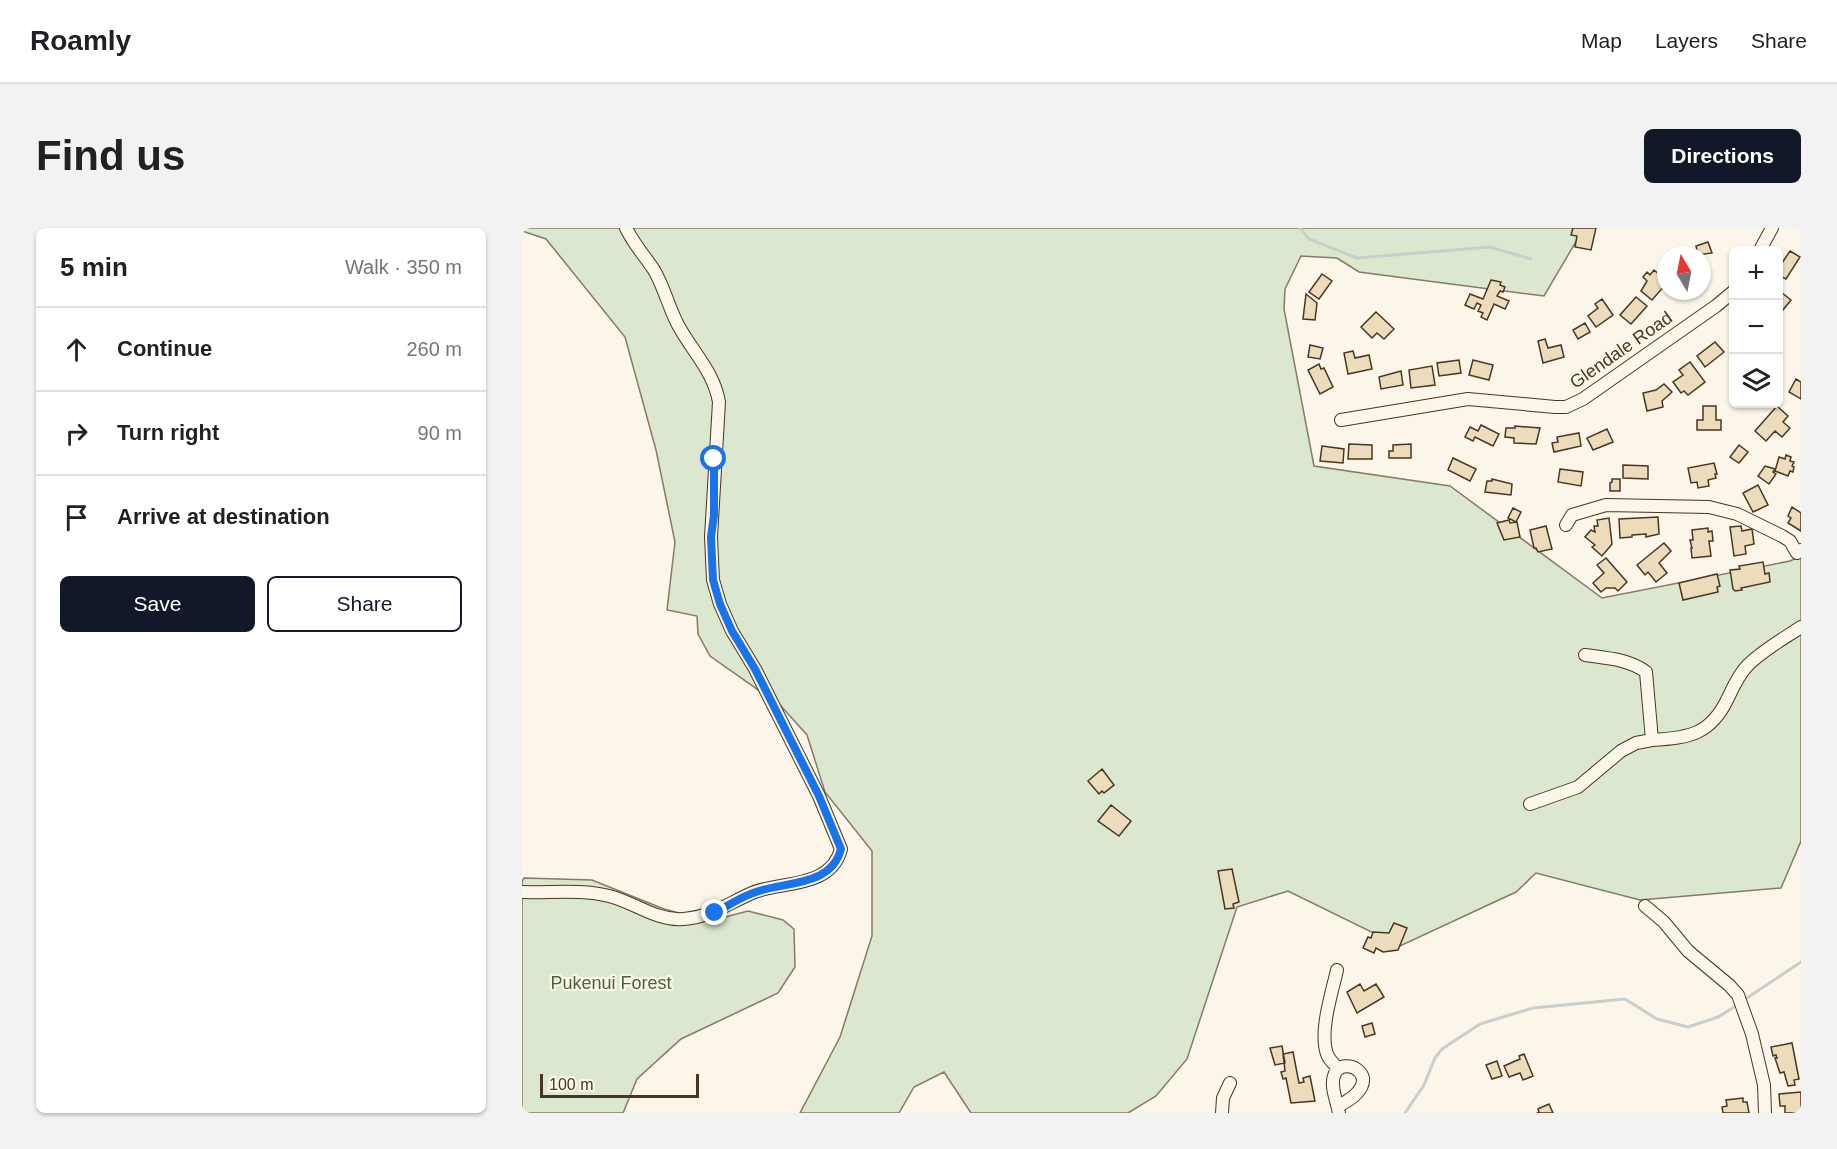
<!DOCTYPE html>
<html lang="en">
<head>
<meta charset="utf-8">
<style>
  body { margin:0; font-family:Arial,sans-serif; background:#f2f2f2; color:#202124 }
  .controls { position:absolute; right:18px; top:18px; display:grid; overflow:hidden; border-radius:9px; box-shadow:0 2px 4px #0004 }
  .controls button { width:54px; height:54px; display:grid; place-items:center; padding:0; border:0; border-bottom:2px solid #e0e0e0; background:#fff; color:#202124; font:30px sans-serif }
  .compass { position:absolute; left:1135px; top:18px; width:54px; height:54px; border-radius:50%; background:#fff; box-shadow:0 2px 4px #0004; rotate:350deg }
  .scale { position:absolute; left:18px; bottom:15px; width:159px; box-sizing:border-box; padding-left:6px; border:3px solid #4a3520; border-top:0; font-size:16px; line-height:21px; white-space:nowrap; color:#4a3520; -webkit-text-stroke:4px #fbf6e9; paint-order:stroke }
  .stop { position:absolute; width:18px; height:18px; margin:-14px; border:4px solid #1a73e8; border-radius:50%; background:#fff }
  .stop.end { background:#1a73e8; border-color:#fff; box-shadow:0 2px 6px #0008 }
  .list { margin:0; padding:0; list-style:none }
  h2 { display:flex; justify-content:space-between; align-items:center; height:78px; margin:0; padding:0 24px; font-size:26px }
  h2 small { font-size:20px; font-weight:400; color:#757577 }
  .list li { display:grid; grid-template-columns:39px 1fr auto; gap:18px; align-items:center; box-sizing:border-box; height:84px; padding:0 24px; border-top:2px solid #e0e0e0 }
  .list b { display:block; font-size:22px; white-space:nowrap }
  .list em { font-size:20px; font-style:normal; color:#757577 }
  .actions { display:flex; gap:12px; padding:18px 24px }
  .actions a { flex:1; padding:14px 0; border:2px solid #111827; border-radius:9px; text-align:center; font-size:21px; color:#111827 }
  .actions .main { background:#111827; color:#fff }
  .icon { flex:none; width:33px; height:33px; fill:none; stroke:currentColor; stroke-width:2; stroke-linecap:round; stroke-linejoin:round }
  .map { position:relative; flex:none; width:1279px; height:885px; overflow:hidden; border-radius:9px }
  header { display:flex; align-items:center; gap:36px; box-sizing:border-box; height:84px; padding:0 30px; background:#fff; border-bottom:2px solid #e0e0e0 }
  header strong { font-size:28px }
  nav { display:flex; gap:33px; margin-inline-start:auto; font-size:21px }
  .intro { display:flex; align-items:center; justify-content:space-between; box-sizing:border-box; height:144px; padding:0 36px }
  h1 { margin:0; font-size:42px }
  .button { padding:15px 27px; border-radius:9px; background:#111827; color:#fff; font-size:21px; font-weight:700 }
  main { display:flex; gap:36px; padding:0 36px }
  aside { flex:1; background:#fff; border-radius:9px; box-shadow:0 2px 4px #0004 }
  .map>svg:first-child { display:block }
  .green { fill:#dce7d0; stroke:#887966; stroke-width:1.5 }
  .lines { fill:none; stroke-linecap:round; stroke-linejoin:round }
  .stream { stroke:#c9cecd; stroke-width:3 }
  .building { fill:#ecdcbc; stroke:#4a3520; stroke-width:1.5 }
  .minor-casing { stroke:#4a3520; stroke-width:14 }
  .minor { stroke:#fbf6e9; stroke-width:12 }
  .route { stroke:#1a73e8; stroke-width:8 }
  .labels { text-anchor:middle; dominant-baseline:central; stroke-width:4.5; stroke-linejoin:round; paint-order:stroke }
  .street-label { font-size:18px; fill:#4a3520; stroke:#fbf6e9 }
  .park-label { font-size:18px; fill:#436837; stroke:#fbf6e9 }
</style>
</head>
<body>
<header>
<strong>Roamly</strong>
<nav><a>Map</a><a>Layers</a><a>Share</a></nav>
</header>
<div class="intro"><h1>Find us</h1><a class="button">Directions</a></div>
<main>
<aside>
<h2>5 min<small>Walk · 350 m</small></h2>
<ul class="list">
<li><svg class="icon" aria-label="ahead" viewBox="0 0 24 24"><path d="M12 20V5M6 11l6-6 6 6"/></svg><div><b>Continue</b></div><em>260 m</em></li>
<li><svg class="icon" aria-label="right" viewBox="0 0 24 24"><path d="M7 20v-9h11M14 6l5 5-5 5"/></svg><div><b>Turn right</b></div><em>90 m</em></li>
<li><svg class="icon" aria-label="arrive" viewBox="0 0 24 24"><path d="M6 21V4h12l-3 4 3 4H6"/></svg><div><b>Arrive at destination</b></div></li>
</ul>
<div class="actions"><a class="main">Save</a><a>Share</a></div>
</aside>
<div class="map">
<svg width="1279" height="885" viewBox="0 0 1279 885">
  <rect width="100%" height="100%" fill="#fbf6e9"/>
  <!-- green -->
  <path class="green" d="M0,0H1062L1022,68L837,44L815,30L779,28L763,61L762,81L792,238L928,258L1080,370L1268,333L1279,328V613L1259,660L1118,672L1014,645L994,664L878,718L766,663L715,679L665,831L634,868L606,885H449L422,844L392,859L377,885H278L318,809L350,708V623L303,564L285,507L259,478L188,428L176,406L175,388L145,382L153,314L134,222L103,109L24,11L0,3Z
    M2,650L70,652L142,681L188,693L226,683L261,692L272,701L273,739L256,765L159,811L115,851L101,885H0V654Z"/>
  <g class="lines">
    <!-- stream -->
    <path class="stream" d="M778,0L787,11L835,30L968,19L1009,31
      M1222,772L1279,734
      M883,885L902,857L913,830L920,821L958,796L1011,780L1103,771L1135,791L1166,799L1196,789L1217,776"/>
  </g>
  <!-- building -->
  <path class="building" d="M1051,0H1074L1069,22L1053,19L1055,8L1049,7Z
    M1186,14L1190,25L1176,27L1174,18Z
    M1268,23L1278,29L1264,51L1256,47V41Z
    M1132,42L1144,52V56L1130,72L1119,63L1125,53L1121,49L1125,44L1128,47Z
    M800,46L810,53L797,71L787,64Z
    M969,52L979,54L978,57L983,59L981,64L978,63L975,68L987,73L983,81L972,76L965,92L959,89L961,85L956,83L959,77L955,75L952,81L943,77L948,66L961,71Z
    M1259,64L1269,72L1256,88V67Z
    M784,66L795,75L793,92L781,91Z
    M1114,69L1125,78L1109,96L1098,87Z
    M1080,71L1091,87L1074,99L1066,88L1076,80L1073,76Z
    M854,84L872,101L862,111L855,105L850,110L839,99Z
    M1063,95L1068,104L1056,111L1051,102Z
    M1023,111L1026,120L1039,117L1042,129L1021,135L1016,113Z
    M1193,114L1202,124L1183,139L1175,128Z
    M788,117L801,120L798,131L786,129Z
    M831,123L833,130L847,127L850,141L826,146L822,125Z
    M937,132L939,145L917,148L915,135Z
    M951,132L971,137L967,152L947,147Z
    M1168,134L1183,154L1166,167L1162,163L1159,165L1151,154L1161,147L1157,142Z
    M797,136L799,141L802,140L811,159L798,166L786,142Z
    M910,138L913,157L889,160L887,142Z
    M879,143L881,157L859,161L857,149Z
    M1274,151L1279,154V171L1267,164Z
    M1142,156L1150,164L1140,173L1141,179L1125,183L1121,165L1134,162Z
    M1181,178H1194V192H1199V202H1175V192H1181Z
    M1255,178L1266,188L1261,194L1268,200L1260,209L1253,203L1244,213L1233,203Z
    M959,197L977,206L971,218L953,209L951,213L943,209L948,199L956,203Z
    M993,198L1018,200L1014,216L992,215V210L983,209L984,200H993Z
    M1085,201L1091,214L1071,222L1065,210Z
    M1057,205L1059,218L1032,224L1030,215L1036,214L1035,209Z
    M827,216L850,217V231H826Z
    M889,216V230H867V223H871V217Z
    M1217,217L1226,224L1217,235L1208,229Z
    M800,218L822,221L821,235L798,233Z
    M1264,227L1269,229L1268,233L1272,234L1270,238L1272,239L1271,244L1268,243L1266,248L1253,243L1257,229L1263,231Z
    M931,230L954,241L948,253L926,242Z
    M1192,235L1195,246H1193L1194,250L1186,252L1187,258L1176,260L1175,254L1169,255L1166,240Z
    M1101,237L1126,238V251L1101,250Z
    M1243,238L1253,241L1251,244L1254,246L1247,256L1236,248Z
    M1038,241L1061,244L1059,258L1036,254Z
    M970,251L990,256L989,267L963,264L965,253H970Z
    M1090,251H1098V263H1088V255L1090,254Z
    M1236,257L1246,277L1231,284L1221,265Z
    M1270,279L1279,285V303L1266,295L1269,290L1266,288Z
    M991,280L999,284L994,294L986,290Z
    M1136,289L1137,306L1124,309V306L1110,307V309L1098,310L1097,291Z
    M1087,290L1090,316L1080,328L1070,319L1073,317L1063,309L1069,302L1073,304L1072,298H1076L1075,292Z
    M987,292L988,295L995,294L998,309L982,312L975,295Z
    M1024,298L1030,321L1016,324L1014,320H1012L1008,302Z
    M1219,298L1220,303L1230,301L1232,316L1223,318L1224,326L1212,328L1208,299Z
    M1186,300V304L1190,303L1191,313H1187L1189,328L1170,330L1169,320H1170L1168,312H1171L1170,302Z
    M1142,315L1149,323L1137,335L1145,345L1134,354L1126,344L1123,347L1115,337Z
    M1084,330L1105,354L1096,363L1093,360H1084L1079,364L1071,355L1082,345L1075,337Z
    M1241,334L1243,346L1247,345L1248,354L1219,360L1220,362L1213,363L1211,361L1208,342L1218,341L1217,338Z
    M1195,346L1198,358L1195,359L1196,364L1161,372L1157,355Z
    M580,541L592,557L582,565L580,563L577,566L566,553Z
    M589,577L609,593L597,608L576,593Z
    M710,641L717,674L711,676L712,680L703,681L696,643Z
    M872,695L885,700L876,722L861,724L854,720L852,725L841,720L846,709L849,710L851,704L867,705Z
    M838,756L842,763L854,756L862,769L835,785L825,764Z
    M850,795L853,806L843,809L840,798Z
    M1270,815L1277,851L1272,852L1273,857L1266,858L1262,844L1258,845L1253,830H1255L1254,827L1251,828L1249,819Z
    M760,818L763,835L753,837L748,820Z
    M771,824L777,855L782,854L781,850L788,848L793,873L769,875L764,850L761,851L759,844L763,843L761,826Z
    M1002,826L1011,848L1001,852L998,845L987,849L982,838L998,831L997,828Z
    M975,833L980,848L970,851L964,837Z
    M1279,864V885H1263V878H1258L1257,866Z
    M1221,870V874H1225L1227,885H1201L1200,879L1205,878L1204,872Z
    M1027,876L1031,885H1015L1017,884L1016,881Z"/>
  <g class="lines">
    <defs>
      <path id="minor" d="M1238,22L1250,0
        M819,192L946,171L1033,179H1044L1061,171L1194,78L1212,63
        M1044,297L1050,287L1084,277L1187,279L1215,286L1260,308L1268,313L1275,325L1279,322
        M1130,512C1168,510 1189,506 1206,470C1211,459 1217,446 1226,437C1241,422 1261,411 1279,399
        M1008,576L1056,559L1099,523L1114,515L1130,512L1124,444C1107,431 1084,430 1063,427
        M0,664C28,665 60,661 87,668C112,674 134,693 161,691C189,689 205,676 230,665C258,653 309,661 319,621L297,568L233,441L210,403L198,376L191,352L189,309L197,174C192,144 170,123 156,97C147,80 142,59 132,42C122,27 113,18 104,0
        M1123,678L1142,694L1166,723L1207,757L1216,767L1230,806L1242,857L1243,885
        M815,742C810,765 797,803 805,826C807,832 812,836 816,840
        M816,878C871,851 819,823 812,848C808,858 815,874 817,885
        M700,885L701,870L708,855"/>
    </defs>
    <!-- minor casing -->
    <use href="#minor" class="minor-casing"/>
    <!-- minor -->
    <use href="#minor" class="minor"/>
  </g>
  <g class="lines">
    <!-- route -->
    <path class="route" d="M192,231V287L189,309L191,352L198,376L210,403L233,441L297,568L319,621C309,660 260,653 231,665C217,670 205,678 193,685"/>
  </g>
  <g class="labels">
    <!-- street labels -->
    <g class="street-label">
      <text transform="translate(1099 122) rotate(-35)">Glendale Road</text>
    </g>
    <!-- park labels -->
    <g class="park-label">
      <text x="89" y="755">Pukenui Forest</text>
    </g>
  </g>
</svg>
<div class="controls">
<button>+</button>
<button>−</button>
<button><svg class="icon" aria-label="layers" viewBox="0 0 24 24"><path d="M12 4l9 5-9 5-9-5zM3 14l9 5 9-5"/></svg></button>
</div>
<svg class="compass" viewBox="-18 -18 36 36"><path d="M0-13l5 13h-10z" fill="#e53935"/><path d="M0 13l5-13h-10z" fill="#757577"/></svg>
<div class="scale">100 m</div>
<div class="stop" style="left:192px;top:231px"></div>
<div class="stop end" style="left:193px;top:685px"></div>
</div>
</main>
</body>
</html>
